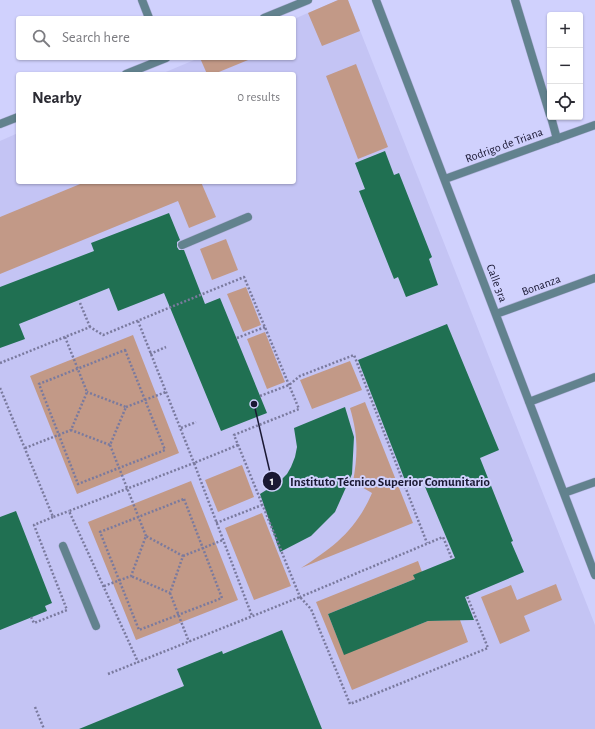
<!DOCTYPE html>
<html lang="en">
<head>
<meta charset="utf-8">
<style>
  body { margin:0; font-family:"Alegreya Sans",sans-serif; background:#f2f2f3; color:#2b2b33 }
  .controls { position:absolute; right:12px; top:12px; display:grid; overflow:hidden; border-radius:4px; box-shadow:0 1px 3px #0004 }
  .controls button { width:36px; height:36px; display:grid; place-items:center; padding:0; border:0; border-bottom:1px solid #e1e1e2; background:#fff; color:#2b2b33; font:20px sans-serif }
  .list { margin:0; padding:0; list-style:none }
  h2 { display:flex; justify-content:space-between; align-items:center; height:52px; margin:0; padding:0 16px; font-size:17px }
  h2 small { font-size:13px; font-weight:400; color:#7c7c81 }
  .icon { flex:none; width:22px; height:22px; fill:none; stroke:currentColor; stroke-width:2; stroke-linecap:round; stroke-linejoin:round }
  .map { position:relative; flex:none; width:595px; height:729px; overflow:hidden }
  .search { position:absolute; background:#fff; box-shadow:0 1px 3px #0004; left:16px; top:16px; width:280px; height:44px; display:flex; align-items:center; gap:10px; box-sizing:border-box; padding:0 14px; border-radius:4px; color:#7c7c81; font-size:15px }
  .panel { position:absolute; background:#fff; box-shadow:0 1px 3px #0004; left:16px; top:72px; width:280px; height:112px; border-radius:4px }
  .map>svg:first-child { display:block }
  .built { fill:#c4c4f4 }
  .green { fill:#c29987 }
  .building { fill:#207052 }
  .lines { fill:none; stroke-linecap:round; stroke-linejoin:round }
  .lane-casing { stroke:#afb0d9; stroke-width:9 }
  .street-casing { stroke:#afb0d9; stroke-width:9 }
  .path { stroke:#7a7a9e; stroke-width:2.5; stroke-dasharray:2 2; stroke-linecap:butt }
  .lane { stroke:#62828e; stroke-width:8 }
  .street { stroke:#62828e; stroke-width:8 }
  .labels { text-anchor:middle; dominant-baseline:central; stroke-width:4; stroke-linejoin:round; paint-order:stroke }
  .street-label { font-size:12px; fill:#1a1833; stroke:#d0d1fd }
  .leader { fill:none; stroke:#1a1833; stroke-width:1.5 }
  .callout-dot { fill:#1a1833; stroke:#d0d1fd; stroke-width:1.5 }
  .mark-label { font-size:12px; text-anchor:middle; font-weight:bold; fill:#fff }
  .callout-label { font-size:13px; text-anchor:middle; font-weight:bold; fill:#1a1833; stroke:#d0d1fd; stroke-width:4; stroke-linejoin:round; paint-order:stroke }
</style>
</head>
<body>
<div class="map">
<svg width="595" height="729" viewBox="0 0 595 729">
  <rect width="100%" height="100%" fill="#d0d1fd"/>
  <!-- built -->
  <path class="built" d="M338,0H348L595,625V729H0V141L18,133V182H294V74H161L199,58H294V19Z"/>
  <!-- green -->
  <path class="green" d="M338,0H348L360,31L322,46L308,13Z
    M200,58H253L214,74H207Z
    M356,64L388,147L358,159L326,76Z
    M85,182H201L216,217L189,228L178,201L0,274V217Z
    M226,239L238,270L212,280L200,249Z
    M246,287L261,325L243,332L227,294Z
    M265,332L285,382L267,389L247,339Z
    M133,335L179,453L77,494L30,376Z
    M350,361L362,390L312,409L300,380Z
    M365,402L413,523L301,568C334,547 356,530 372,493L353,482C358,454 358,435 350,408Z
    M242,465L254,497L218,512L205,480Z
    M191,481L238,600L136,640L88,522Z
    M262,513L291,586L254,600L225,528Z
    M418,561L422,572L414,575L415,579L328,614L344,654L428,621L460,620L468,642L352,690L316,602Z
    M556,584L562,600L524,616L530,631L500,644L481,597L511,585L517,600Z"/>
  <!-- building -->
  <path class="building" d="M385,151L394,175L399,173L432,257L429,259L438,285L406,297L398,277L394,279L359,191L365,189L355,163Z
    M169,213L180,240L177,242V247L179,250H184L205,304L220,298L267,413L221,431L164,293L118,311L109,288L19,324L25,339L0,348V287L94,251L91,243Z
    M447,324L499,450L480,458L513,541L511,542L524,572L465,597L474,620L428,621L344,655L328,614L415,579L413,575L455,558L423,482L408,488L358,360Z
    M345,407L354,437L352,474L335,512L311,536L280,552L260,494L279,482L287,474L291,467L295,457L297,447L294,428Z
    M16,511L52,603L45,606L47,611L0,630V517Z
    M282,630L322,729H79L184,686L177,669L222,651L223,654Z"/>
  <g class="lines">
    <defs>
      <path id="lane" d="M182,245L248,217
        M63,546L96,626"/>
      <path id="street" d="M142,0L149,18
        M376,0L595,575
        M515,0L550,115
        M264,18L308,0
        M126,74L166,58
        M551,117L557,139
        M0,124L18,117
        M445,179L595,125
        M496,314L595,278
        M529,402L595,377
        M564,493L595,482"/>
    </defs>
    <!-- lane casing -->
    <use href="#lane" class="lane-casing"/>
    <!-- street casing -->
    <use href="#street" class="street-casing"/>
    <!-- path -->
    <path class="path" d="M80,303L90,327
      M138,321L194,463L69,511L138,662L300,597L311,609L350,704L488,648L467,596
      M65,337L87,392L71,430L110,445L126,407L87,392
      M237,338L265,327
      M125,350L165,450L78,484L39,384Z
      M150,354L166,347
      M0,363L90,327L103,335L244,277L299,409L234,435L300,597L443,537L452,559
      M0,388L53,517L69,511
      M260,396L289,385L300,376L354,355L427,543
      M126,407L166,392
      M181,428L196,422
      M110,445L146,536
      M238,445L194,463L252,616
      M25,448L71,430
      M184,499L222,598L139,630L100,532Z
      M216,523L262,505
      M183,556L223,540
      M104,586L131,576L146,536L183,556L170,593L131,576
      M170,593L189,642
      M31,617L34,623L67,610L34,525L53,517
      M108,674L138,662
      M35,707L44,729"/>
    <!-- lane -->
    <use href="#lane" class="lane"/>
    <!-- street -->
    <use href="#street" class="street"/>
  </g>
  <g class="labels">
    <!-- street labels -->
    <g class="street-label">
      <text transform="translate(504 145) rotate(-20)">Rodrigo de Triana</text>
      <text transform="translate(497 283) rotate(69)">Calle 3ra</text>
      <text transform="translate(541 285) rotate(-20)">Bonanza</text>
    </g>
  </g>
  <!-- callouts -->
  <path class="leader" d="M254 404L272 481"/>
  <g class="callout-dot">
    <circle cx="254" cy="404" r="4"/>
    <circle cx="272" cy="481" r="10"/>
  </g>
  <g class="mark-label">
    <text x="272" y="485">1</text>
  </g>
  <g class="callout-label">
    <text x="390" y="486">Instituto Técnico Superior Comunitario</text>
  </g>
</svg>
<div class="controls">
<button>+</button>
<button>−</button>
<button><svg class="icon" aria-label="locate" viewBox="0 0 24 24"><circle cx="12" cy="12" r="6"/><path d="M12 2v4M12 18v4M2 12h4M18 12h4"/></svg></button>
</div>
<div class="search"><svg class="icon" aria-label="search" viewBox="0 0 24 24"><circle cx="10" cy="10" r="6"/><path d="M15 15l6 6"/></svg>Search here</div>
<section class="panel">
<h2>Nearby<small>0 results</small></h2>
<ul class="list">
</ul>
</section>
</div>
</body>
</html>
